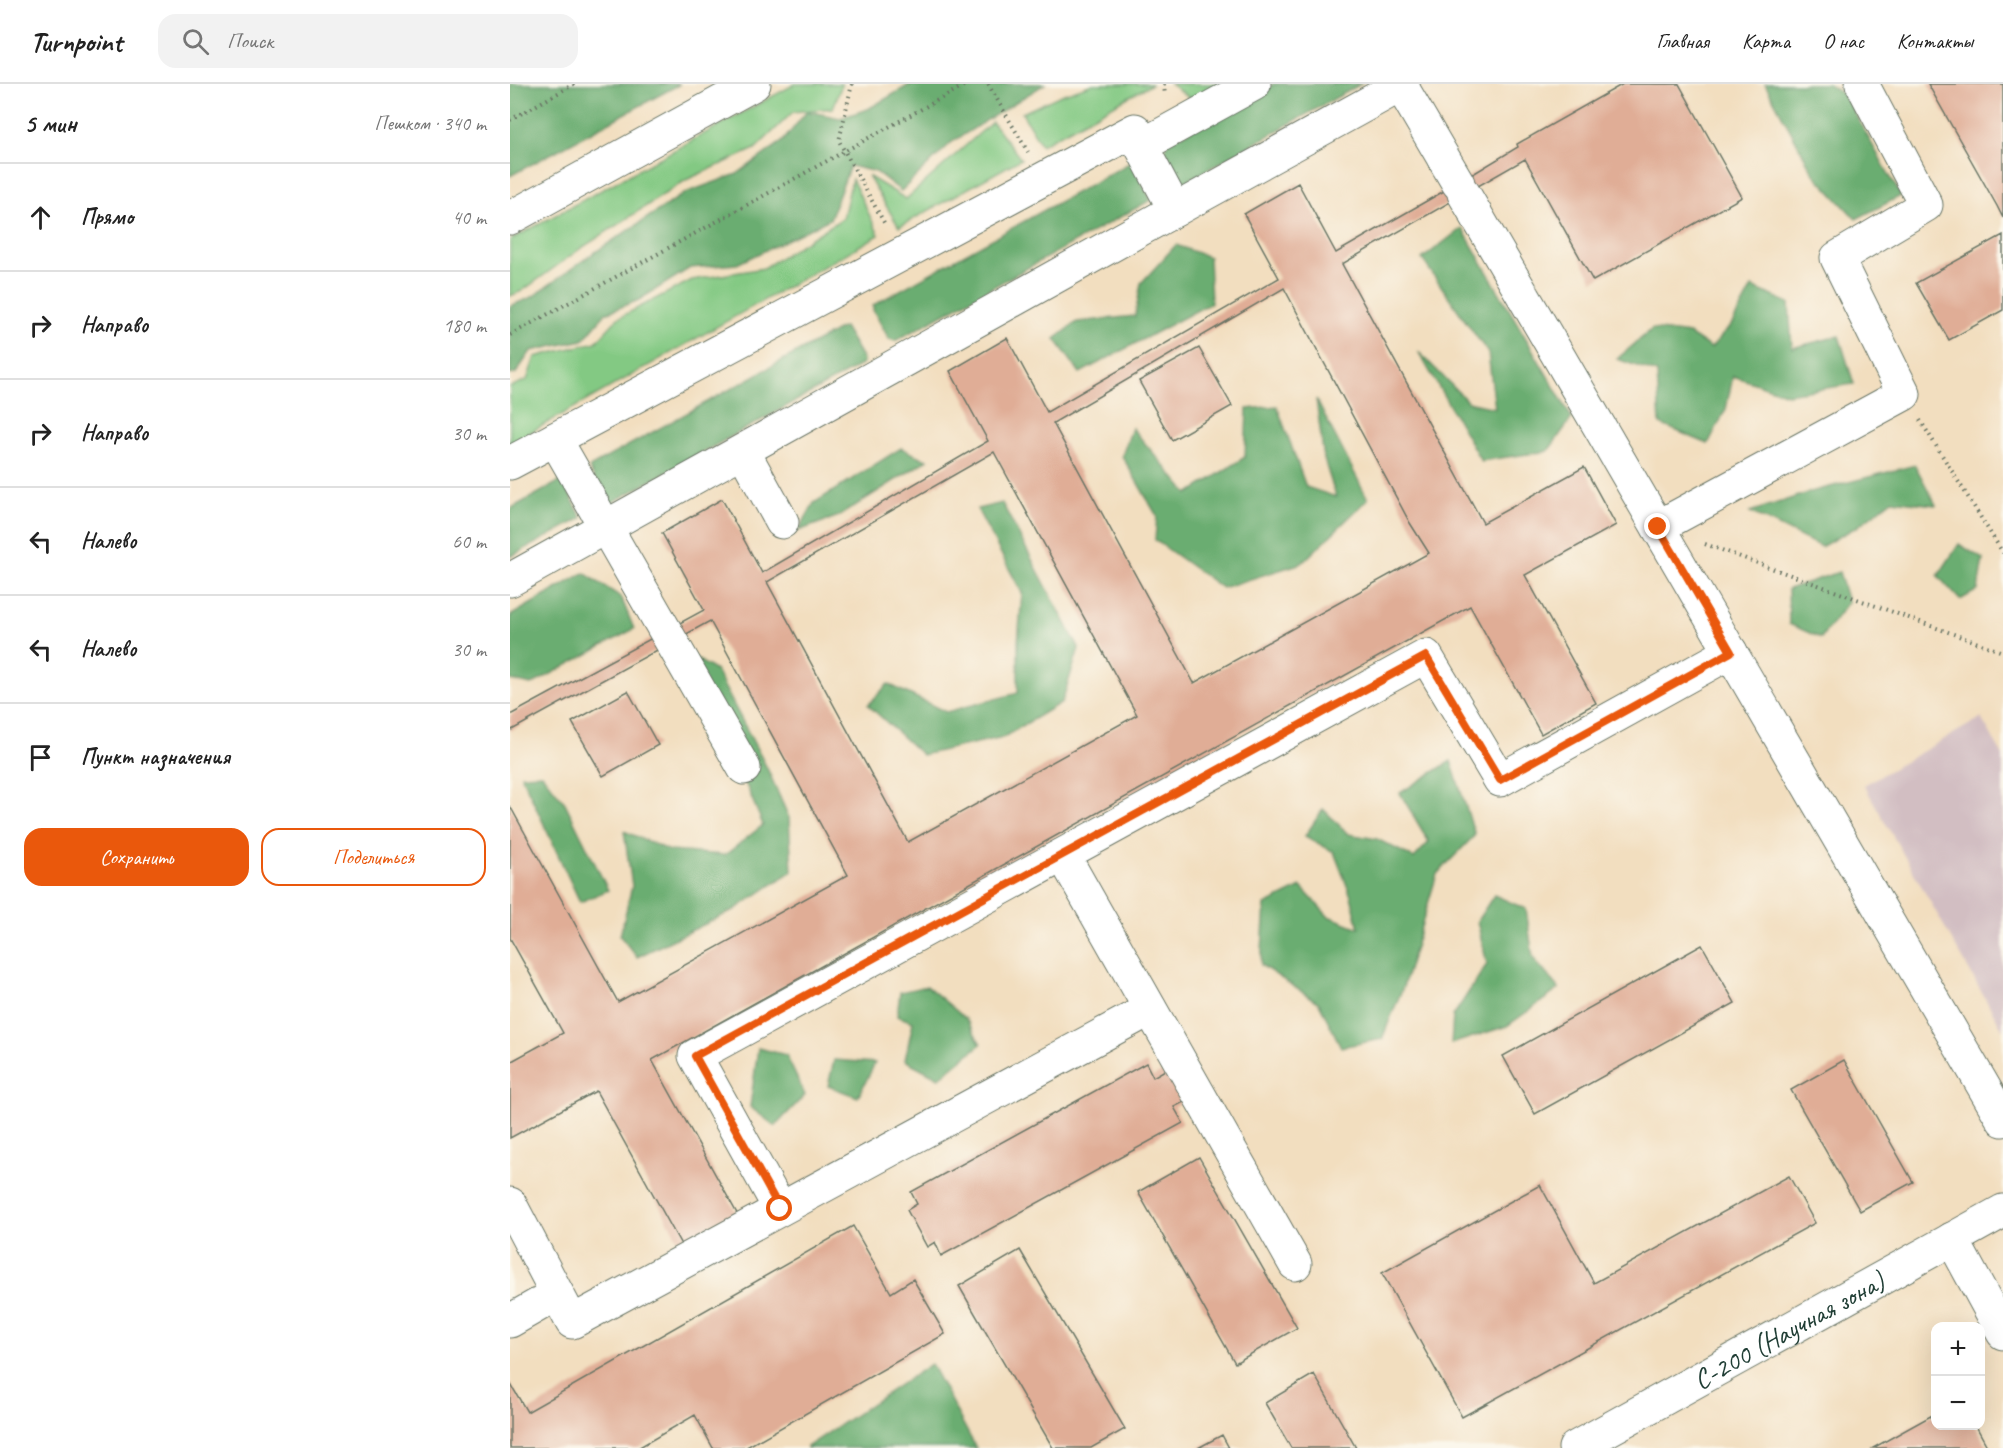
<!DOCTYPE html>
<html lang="ru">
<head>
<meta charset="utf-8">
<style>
  body { margin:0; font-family:Caveat,sans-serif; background:#f2f2f2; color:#222 }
  .controls { position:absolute; right:18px; bottom:18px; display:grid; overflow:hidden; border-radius:12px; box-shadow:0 6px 24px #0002 }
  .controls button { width:54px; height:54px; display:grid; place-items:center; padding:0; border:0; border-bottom:2px solid #e0e0e0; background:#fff; color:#222; font:30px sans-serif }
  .stop { position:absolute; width:18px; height:18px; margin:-14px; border:4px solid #ea580c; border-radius:50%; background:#fff }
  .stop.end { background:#ea580c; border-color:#fff; box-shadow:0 2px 6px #0008 }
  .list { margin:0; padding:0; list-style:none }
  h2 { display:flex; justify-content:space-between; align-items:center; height:78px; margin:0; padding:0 24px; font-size:26px }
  h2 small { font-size:20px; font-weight:400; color:#767676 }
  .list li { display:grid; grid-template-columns:39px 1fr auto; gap:18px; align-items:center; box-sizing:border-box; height:108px; padding:0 24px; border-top:2px solid #e0e0e0 }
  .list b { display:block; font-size:22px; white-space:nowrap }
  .list em { font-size:20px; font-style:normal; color:#767676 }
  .actions { display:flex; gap:12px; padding:18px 24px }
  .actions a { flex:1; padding:14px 0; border:2px solid #ea580c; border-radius:18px; text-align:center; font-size:21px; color:#ea580c }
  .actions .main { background:#ea580c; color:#fff }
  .icon { flex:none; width:33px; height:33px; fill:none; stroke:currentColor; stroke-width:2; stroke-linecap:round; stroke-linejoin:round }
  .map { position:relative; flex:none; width:1493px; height:1364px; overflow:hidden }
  header { display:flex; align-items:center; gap:36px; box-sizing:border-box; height:84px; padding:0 30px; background:#fff; border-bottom:2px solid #e0e0e0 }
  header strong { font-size:28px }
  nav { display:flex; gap:33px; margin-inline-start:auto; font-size:21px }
  .search { width:420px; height:54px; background:#f2f2f2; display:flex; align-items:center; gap:15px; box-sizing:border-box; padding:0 21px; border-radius:18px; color:#767676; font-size:22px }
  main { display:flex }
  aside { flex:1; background:#fff }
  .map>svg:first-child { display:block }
  .industrial { fill:#d2bec2 }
  .green { fill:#83c983; stroke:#51835c; stroke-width:1.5 }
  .forest { fill:#6aad71; stroke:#447552; stroke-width:1.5 }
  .building { fill:#e0ad96; fill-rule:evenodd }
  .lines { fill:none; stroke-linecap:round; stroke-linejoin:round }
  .minor-casing { stroke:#697565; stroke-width:35 }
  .major-casing { stroke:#697565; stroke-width:35 }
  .path { stroke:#697565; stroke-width:4; stroke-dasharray:1.5 4.5; stroke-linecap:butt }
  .minor { stroke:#fff; stroke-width:33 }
  .major { stroke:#fff; stroke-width:33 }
  .route { stroke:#ea580c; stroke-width:8 }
  .labels { text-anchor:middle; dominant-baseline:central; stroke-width:5; stroke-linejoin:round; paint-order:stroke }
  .street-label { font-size:28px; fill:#1f3d34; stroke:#fbf7ec }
</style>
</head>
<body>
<header>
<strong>Turnpoint</strong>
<div class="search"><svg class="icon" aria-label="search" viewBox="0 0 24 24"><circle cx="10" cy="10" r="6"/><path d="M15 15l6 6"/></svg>Поиск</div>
<nav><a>Главная</a><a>Карта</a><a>О нас</a><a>Контакты</a></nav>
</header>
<main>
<aside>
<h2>5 мин<small>Пешком · 340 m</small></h2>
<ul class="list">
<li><svg class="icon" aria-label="ahead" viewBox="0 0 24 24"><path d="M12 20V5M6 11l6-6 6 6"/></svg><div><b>Прямо</b></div><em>40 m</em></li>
<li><svg class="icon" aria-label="right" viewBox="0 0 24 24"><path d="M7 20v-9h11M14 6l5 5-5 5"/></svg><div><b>Направо</b></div><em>180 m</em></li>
<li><svg class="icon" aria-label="right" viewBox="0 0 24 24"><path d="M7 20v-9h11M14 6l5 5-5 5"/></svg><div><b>Направо</b></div><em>30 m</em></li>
<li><svg class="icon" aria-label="left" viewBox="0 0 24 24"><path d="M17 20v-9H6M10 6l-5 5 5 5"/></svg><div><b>Налево</b></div><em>60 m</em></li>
<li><svg class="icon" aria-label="left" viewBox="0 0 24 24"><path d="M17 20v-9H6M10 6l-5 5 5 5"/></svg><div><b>Налево</b></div><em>30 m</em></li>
<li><svg class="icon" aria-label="arrive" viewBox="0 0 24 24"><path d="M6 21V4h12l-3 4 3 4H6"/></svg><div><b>Пункт назначения</b></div></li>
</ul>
<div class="actions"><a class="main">Сохранить</a><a>Поделиться</a></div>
</aside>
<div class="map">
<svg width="1493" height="1364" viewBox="0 0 1493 1364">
  <rect width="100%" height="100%" fill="#fbf7ec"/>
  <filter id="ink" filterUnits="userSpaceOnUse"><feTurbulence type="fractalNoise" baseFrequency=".0167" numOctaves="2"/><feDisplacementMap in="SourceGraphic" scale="12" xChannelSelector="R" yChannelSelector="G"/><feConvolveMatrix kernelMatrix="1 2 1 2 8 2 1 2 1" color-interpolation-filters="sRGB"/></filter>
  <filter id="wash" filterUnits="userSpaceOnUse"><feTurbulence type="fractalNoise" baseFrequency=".008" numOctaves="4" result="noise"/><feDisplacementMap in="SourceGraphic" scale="24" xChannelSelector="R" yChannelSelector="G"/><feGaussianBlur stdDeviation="1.35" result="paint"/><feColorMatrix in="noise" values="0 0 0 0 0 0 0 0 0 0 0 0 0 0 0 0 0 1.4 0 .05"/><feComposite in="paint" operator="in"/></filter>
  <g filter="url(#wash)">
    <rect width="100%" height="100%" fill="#f2debf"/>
    <!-- industrial -->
    <path class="industrial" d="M1471,634L1493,672V946L1354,701Z"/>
    <!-- green -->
    <path class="green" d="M285,0H332L323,24L283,28L245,65L176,96L70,165L12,207L0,212V156Z
      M583,0H642L531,61L512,29L551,11Z
      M660,0H722L687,19Z
      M482,38L511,75L389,143L358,92L396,115Z
      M342,95L369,151L0,360V303L17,296L25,273L86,258L108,234L182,196L254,184L333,134Z"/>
    <!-- forest -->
    <path class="forest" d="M0,0H170L0,92Z
      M401,0H535L442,58L391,107L366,88L340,82L320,135L227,180L180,184L129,216L96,229L73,256L21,267L6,289L0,291V222L22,213L79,172L175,109L227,90L273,57L297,27L330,34L358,25Z
      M764,0H851L677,97H674L671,95L655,66L657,59Z
      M1255,0H1318L1335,12L1391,112L1346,135L1304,90Z
      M621,78L641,116L385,257L379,255L363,226V222L365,220Z
      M952,144L1062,334L1038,367L971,377L908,267L958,318L985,324L978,269L912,175Z
      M666,161L699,173L701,219L570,289L545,255L567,238L625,232L631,199Z
      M1242,203L1279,219L1282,264L1329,252L1344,300L1277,310L1223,292L1216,325L1198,360L1150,340L1147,289L1107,275L1142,245L1179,250L1201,264L1222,240Z
      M334,243L353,275V279L351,281L101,419H97L79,384L81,382L331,244Z
      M806,315L858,415L792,479L712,504L645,456L647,432L612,372L622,344L678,410L735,373L737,325L767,322L796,403L826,413L814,375Z
      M391,364L417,376L329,432L288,447L304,419Z
      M1405,381L1426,421L1382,416L1348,442L1311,463L1240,428L1304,407Z
      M52,396L72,434L0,473V425Z
      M492,419L569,564L552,618L494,653L412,671L358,621L378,600L436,628L508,609V559L512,509L467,425Z
      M1449,460L1473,475L1468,506L1450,516L1428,492Z
      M1329,488L1338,518L1311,554L1279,540L1278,505Z
      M74,489L111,513L124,545L21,601L0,596V532Z
      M185,574L206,587L257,684L279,734L282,787L224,826L127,873L110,852L122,802L114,747L160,767L215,771L253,741L237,703L177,597Z
      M941,677L965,751L927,790L893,903L872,955L831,963L809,919L751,881L755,821L791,803L818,832L849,844L841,812L824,768L795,752L813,725L838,750L867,755L904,774L919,758L890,709Z
      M32,690L55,719L98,806L70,818L11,691Z
      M984,811L1016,825L1023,874L1049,905L997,942L941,960L943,932L977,880L967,837Z
      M417,902L456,935L471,960L429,994L395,976L403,938L387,932L390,908Z
      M248,964L276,971L295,1011L265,1042L240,1023Z
      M324,976L365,979L348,1013L318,1002Z
      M421,1280L466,1364H297V1363Z"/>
    <g id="blocks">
      <!-- building -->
      <path class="building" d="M1113,0H1169L1232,113L1083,197L1015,75L832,180L973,439L1074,383L1106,441L1015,491L1086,619L1031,650L960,522L142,976L230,1135L174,1166L86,1007L0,1054V978L53,949L0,854V722L108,918L338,791L200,537L0,647V631L194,526L152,449L212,415L252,489L478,357L440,287L497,254L537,328L769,194L734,130L788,99L826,169L948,99L1008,63L1007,60ZM774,204L900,439L919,469L684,599L543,339ZM484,368L627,631L398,758L257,498Z
        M1418,0H1493V134L1487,122Z
        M1493,151V226L1439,256L1406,199Z
        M689,264L722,322L662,356L629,297Z
        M118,607L148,661L93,692L62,638Z
        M1192,861L1225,919L1025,1030L993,972Z
        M1334,976L1403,1098L1350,1127L1281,1006Z
        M636,979L643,993L662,982L680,1015L664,1023L673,1039L431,1172L425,1158L417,1163L397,1126L407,1120L401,1108Z
        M689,1073L787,1244L725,1279L628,1108Z
        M1279,1092L1305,1139L952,1333L872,1189L1030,1101L1084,1199Z
        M343,1142L381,1209L403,1195L435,1250L235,1364H203L185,1331L128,1364H0V1299L17,1328Z
        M510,1166L615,1345L581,1364H543L449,1202Z
        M804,1290L846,1364H781L755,1319Z
        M1426,1329V1342H1466L1478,1364H1363Z
        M712,1351L719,1364H688Z"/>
    </g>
  </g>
  <g filter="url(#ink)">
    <use href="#blocks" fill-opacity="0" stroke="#697565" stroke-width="1.5"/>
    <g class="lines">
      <defs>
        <g id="minor">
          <path d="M890,0L948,99"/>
          <path d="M631,62L744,0"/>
          <path d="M954,110L1493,1036"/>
          <path d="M665,126L893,0"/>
          <path d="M45,355L234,684"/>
          <path d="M233,367L272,438"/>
          <path d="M0,379L625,46L631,62L665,126L0,496"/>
          <path d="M1148,443L1394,310L1327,174L1416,121L1352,0"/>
          <path d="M553,771L785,1180"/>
          <path d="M0,1120L62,1238L640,925"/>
          <path d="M270,1125L185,972L916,572L990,696L1221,568"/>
          <path d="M1442,1155L1493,1249"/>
          <path d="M0,1237L47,1210"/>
          <path id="s1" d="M1065,1364L1493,1127"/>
        </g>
        <path id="major" d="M0,134L244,0"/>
      </defs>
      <!-- minor casing -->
      <use href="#minor" class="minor-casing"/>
      <!-- major casing -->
      <use href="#major" class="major-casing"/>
      <!-- path -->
      <path class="path" d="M342,0L329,57L376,142
        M478,0L518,68
        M654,0L655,12
        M0,36L64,0
        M0,251L457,0
        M1410,336L1493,469
        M1195,460L1493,568"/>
      <!-- minor -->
      <use href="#minor" class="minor"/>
      <!-- major -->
      <use href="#major" class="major"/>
    </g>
  </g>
  <g class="lines" filter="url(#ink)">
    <!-- route -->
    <path class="route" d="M270,1125L185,972L916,572L990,696L1221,568L1148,443"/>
  </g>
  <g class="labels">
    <!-- street labels -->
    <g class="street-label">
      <text stroke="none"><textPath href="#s1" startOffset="244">С-200 (Научная зона)</textPath></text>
    </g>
  </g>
</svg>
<div class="controls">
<button>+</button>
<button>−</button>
</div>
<div class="stop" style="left:270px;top:1125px"></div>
<div class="stop end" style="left:1148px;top:443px"></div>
</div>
</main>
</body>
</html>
